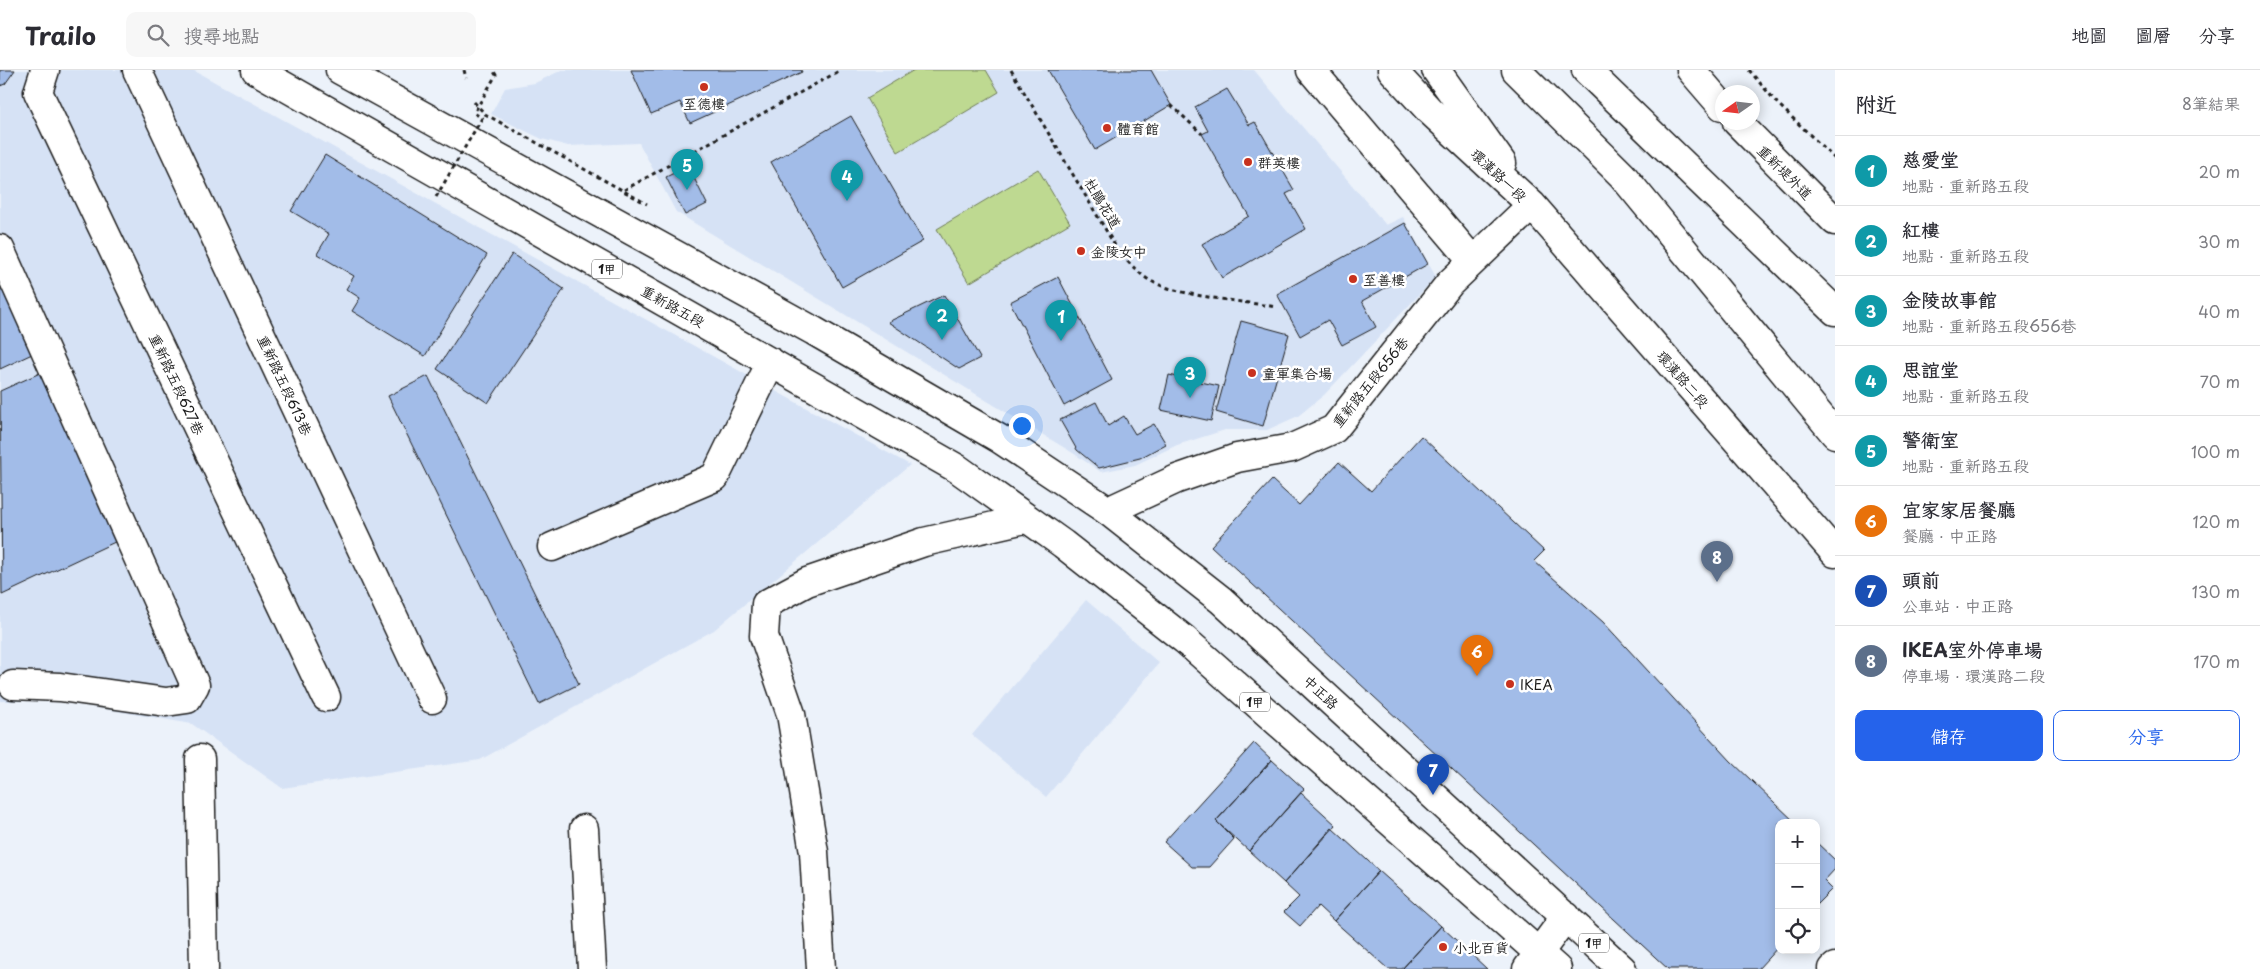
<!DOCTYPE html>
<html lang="zh-TW">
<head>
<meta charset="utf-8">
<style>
  body { margin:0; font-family:"Playpen Sans","LXGW WenKai TC",sans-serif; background:#f7f7f7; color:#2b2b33 }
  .controls { position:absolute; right:15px; bottom:15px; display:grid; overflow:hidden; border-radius:10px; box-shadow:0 2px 12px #0003 }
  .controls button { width:45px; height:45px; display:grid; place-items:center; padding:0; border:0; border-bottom:1px solid #e1e1e2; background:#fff; color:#2b2b33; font:25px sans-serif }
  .compass { position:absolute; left:1715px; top:15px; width:45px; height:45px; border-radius:50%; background:#fff; box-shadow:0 2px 12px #0003; rotate:256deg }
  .you { position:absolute; left:1021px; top:355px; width:18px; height:18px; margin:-12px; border:4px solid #fff; border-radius:50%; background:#1a73e8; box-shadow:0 0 0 8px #1a73e833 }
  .badge { display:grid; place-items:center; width:32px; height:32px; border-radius:50%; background:#2563eb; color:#fff; font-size:16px; font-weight:700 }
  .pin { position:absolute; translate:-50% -41px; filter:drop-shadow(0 1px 2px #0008) }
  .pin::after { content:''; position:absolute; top:26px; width:18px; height:15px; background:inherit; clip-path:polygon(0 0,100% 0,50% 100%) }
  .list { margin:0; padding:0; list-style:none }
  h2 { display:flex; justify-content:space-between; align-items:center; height:65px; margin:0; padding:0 20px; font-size:21px }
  h2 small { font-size:16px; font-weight:400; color:#7c7c81 }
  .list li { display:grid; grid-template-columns:32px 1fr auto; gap:15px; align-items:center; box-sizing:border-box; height:70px; padding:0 20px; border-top:1px solid #e1e1e2 }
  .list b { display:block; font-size:19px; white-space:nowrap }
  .list p { margin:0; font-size:16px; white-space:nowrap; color:#7c7c81 }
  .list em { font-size:16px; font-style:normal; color:#7c7c81 }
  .actions { display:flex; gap:10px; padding:15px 20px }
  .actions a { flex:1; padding:11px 0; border:1px solid #2563eb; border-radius:10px; text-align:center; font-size:18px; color:#2563eb }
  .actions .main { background:#2563eb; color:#fff }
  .icon { flex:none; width:28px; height:28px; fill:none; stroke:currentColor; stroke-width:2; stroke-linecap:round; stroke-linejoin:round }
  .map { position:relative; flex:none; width:1835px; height:899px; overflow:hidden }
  header { display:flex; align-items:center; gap:30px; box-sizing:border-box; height:70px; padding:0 25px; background:#fff; border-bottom:1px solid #e1e1e2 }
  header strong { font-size:24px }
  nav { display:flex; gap:28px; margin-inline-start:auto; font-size:18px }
  .search { width:350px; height:45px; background:#f7f7f7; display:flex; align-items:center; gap:12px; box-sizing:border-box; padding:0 18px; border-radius:10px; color:#7c7c81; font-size:19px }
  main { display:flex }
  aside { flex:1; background:#fff }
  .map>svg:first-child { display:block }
  .built { fill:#d6e2f5 }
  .green { fill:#bed991; stroke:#6d7a56 }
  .building { fill:#a2bce8; stroke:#1c1c1c }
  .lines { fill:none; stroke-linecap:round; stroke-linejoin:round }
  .minor-casing { stroke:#1c1c1c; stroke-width:31 }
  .major-casing { stroke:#1c1c1c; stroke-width:31 }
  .path { stroke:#1c1c1c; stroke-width:3; stroke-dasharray:4 4; stroke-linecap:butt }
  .minor { stroke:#fff; stroke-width:28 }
  .major { stroke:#fff; stroke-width:28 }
  .path-bridge { stroke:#1c1c1c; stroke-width:3; stroke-dasharray:4 4; stroke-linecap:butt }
  .poi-dot { fill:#c8321e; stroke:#fff; stroke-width:2 }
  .labels { text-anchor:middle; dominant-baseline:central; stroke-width:5; stroke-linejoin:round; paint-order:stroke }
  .shield { fill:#fff; stroke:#606060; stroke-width:1 }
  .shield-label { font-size:12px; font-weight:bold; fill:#1c1c1c }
  .poi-label { font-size:14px; fill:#1c1c1c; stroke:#fff; text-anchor:start }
  .street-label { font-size:14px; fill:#1c1c1c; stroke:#fff }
</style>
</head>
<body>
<header>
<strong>Trailo</strong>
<div class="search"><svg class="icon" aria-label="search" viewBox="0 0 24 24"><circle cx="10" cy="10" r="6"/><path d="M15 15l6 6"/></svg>搜尋地點</div>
<nav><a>地圖</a><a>圖層</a><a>分享</a></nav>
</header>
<main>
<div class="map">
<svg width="1835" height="899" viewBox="0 0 1835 899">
  <rect width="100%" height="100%" fill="#ecf2fa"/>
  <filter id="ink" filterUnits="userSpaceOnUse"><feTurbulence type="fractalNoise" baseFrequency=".02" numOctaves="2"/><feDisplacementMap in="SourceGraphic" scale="10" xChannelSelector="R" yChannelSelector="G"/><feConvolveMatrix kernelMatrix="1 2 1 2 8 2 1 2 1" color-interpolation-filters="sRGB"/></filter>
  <g filter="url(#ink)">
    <!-- built -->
    <path class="built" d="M0,0H193L910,395L714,560L480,690L282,718L192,654L58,631H0Z
      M562,0H1254L1386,155L1403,147L1436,207L1324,325L1298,346L1267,360H1225L1177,375L1135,395L1101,402L1073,383L676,142L639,73L568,76L542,69L491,44L505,18L535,13Z
      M1086,530L1159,593L1046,727L972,665Z"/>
    <!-- green -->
    <path class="green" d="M914,0H986L999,22L898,82L867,28Z
      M1038,99L1070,153L969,213L937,159Z"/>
    <!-- building -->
    <path class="building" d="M0,0H15L5,14L0,16Z
      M631,0H801L802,2L690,53L680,32L651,44Z
      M1048,0H1151L1171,35L1095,80Z
      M1227,19L1249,55L1255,52L1294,120L1286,124L1306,159L1222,208L1202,174L1249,146L1202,64L1208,61L1195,37Z
      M851,46L923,171L842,217L771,92Z
      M325,85L487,185L425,286L352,241L360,228L346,219L354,206L317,184L329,164L291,141Z
      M688,96L707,134L685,145L666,107Z
      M1405,153L1428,194L1362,231L1376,257L1342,275L1328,250L1300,266L1277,224Z
      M512,184L564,219L488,333L437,299Z
      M1058,207L1112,310L1064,336L1010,232Z
      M0,215L32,284L0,299Z
      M944,225L980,288L959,299L888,252Z
      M1241,251L1289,264L1263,356L1216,342Z
      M40,303L117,471L2,525L0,321Z
      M1169,305L1219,316L1211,351L1161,340Z
      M428,306L579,614L539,634L388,326Z
      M1096,332L1108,356L1124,346L1135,364L1154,354L1166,374L1140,388L1099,398L1077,380L1060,350Z
      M1421,366L1544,481L1534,491L1603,552L1731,691L1796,753H1779V876L1758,899H1668L1211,476L1272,410L1299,435L1339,392L1371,421Z
      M1254,673L1272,690L1216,751L1234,769L1209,797H1192L1164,772Z
      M1272,690L1304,719L1249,781L1216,751Z
      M1301,723L1336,755L1284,813L1249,781Z
      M1332,758L1379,801L1334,851L1318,836L1300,856L1284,842L1299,827L1284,813Z
      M1816,772L1835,790V799L1824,811L1832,819L1816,835Z
      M1379,801L1441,856L1402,899H1388L1334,851Z
      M1441,856L1487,899H1402Z"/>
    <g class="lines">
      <defs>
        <path id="minor" d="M45,0L38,22L326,627
          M137,0L432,629
          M1311,0L1473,191
          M1392,0L1429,40L1532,135L1835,483
          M1436,0L1502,93
          M1516,0L1622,105L1835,364
          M1586,0L1835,241
          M1691,0L1722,36
          M1737,52L1835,151
          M0,179L195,615L187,629L166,632L60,617L13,615
          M1108,441L1177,409L1237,388L1292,378L1334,359L1450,213L1532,135
          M552,477L715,407L771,292
          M200,689L204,899
          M584,759L592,899
          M821,899L814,782L791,644L764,566L766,534L807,512L924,472L1025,449
          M1527,899L1566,846
          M1833,899L1835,897"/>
        <path id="major" d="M256,0L958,399L1063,474L1185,570L1557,899
          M340,0L814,261L1000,369L1108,441L1221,530L1622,899"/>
      </defs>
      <!-- minor casing -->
      <use href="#minor" class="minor-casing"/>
      <!-- major casing -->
      <use href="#major" class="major-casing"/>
      <!-- path -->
      <path class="path" d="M464,0L466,8
        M1011,0L1120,184C1131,194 1141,207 1155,213C1185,227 1242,231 1276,237
        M1749,0L1777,33L1835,89
        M474,32L485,44L647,134
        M1171,35L1202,64
        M624,120L841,0"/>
      <!-- minor -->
      <use href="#minor" class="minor"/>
      <!-- major -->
      <use href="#major" class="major"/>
      <!-- path-bridge -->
      <path class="path-bridge" d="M436,127L482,48L474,43L496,5L493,0"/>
    </g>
  </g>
  <!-- markers -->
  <g class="poi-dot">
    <circle cx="704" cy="17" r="5"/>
    <circle cx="1107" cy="58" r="5"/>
    <circle cx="1248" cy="92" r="5"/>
    <circle cx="1081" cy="181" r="5"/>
    <circle cx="1353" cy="209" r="5"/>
    <circle cx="1252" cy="303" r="5"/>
    <circle cx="1510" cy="614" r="5"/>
    <circle cx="1443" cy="877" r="5"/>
  </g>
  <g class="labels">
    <!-- shield labels -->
    <g class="shield">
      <rect x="592" y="189.5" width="30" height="19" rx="4"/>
      <rect x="1240" y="622.5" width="30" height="19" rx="4"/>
      <rect x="1579" y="863.5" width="30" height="19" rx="4"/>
    </g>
    <g class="shield-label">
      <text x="607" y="199">1甲</text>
      <text x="1255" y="632">1甲</text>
      <text x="1594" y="873">1甲</text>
    </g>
    <!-- poi labels -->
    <g class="poi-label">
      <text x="704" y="33" text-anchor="middle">至德樓</text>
      <text x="1117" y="58">體育館</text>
      <text x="1258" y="92">群英樓</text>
      <text x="1091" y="181">金陵女中</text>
      <text x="1363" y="209">至善樓</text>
      <text x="1262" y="303">童軍集合場</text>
      <text x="1520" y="614">IKEA</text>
      <text x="1453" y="877">小北百貨</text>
    </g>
    <!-- street labels -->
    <g class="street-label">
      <text transform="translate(1785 102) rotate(45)">重新堤外道</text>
      <text transform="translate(1499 105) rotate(43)">環漢路一段</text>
      <text transform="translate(1103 133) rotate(59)">杜鵑花道</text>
      <text transform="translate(673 236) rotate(29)">重新路五段</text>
      <text transform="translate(1683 309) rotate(49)">環漢路二段</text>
      <text transform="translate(1370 312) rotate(-51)">重新路五段656巷</text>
      <text transform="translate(177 314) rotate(65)">重新路五段627巷</text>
      <text transform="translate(285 315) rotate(65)">重新路五段613巷</text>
      <text transform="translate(1321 622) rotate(43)">中正路</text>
    </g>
  </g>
</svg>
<div class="controls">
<button>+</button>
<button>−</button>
<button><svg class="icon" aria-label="locate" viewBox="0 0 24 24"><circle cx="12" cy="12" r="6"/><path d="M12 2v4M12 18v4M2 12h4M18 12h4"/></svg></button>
</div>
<svg class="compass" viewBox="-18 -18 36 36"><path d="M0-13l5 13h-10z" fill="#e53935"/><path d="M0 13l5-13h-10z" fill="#7c7c81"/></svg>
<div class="you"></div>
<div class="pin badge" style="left:1061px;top:271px;background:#0f9aa8">1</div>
<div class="pin badge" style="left:942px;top:270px;background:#0f9aa8">2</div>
<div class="pin badge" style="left:1190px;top:328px;background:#0f9aa8">3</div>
<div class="pin badge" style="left:847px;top:131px;background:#0f9aa8">4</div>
<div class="pin badge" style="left:687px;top:120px;background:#0f9aa8">5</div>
<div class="pin badge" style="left:1477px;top:606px;background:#e8710a">6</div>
<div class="pin badge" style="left:1433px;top:725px;background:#1a4fb4">7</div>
<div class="pin badge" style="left:1717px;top:512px;background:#5c6f8a">8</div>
</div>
<aside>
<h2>附近<small>8筆結果</small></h2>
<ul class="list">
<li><span class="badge" style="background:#0f9aa8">1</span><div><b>慈愛堂</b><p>地點 · 重新路五段</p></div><em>20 m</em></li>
<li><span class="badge" style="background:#0f9aa8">2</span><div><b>紅樓</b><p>地點 · 重新路五段</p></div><em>30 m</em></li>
<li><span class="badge" style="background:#0f9aa8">3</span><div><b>金陵故事館</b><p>地點 · 重新路五段656巷</p></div><em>40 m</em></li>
<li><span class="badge" style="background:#0f9aa8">4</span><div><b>思誼堂</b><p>地點 · 重新路五段</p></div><em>70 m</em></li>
<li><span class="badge" style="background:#0f9aa8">5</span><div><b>警衛室</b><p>地點 · 重新路五段</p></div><em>100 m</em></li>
<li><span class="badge" style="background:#e8710a">6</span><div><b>宜家家居餐廳</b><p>餐廳 · 中正路</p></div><em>120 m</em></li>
<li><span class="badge" style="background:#1a4fb4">7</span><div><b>頭前</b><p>公車站 · 中正路</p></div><em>130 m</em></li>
<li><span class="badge" style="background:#5c6f8a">8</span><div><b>IKEA室外停車場</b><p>停車場 · 環漢路二段</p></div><em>170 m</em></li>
</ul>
<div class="actions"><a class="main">儲存</a><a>分享</a></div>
</aside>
</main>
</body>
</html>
